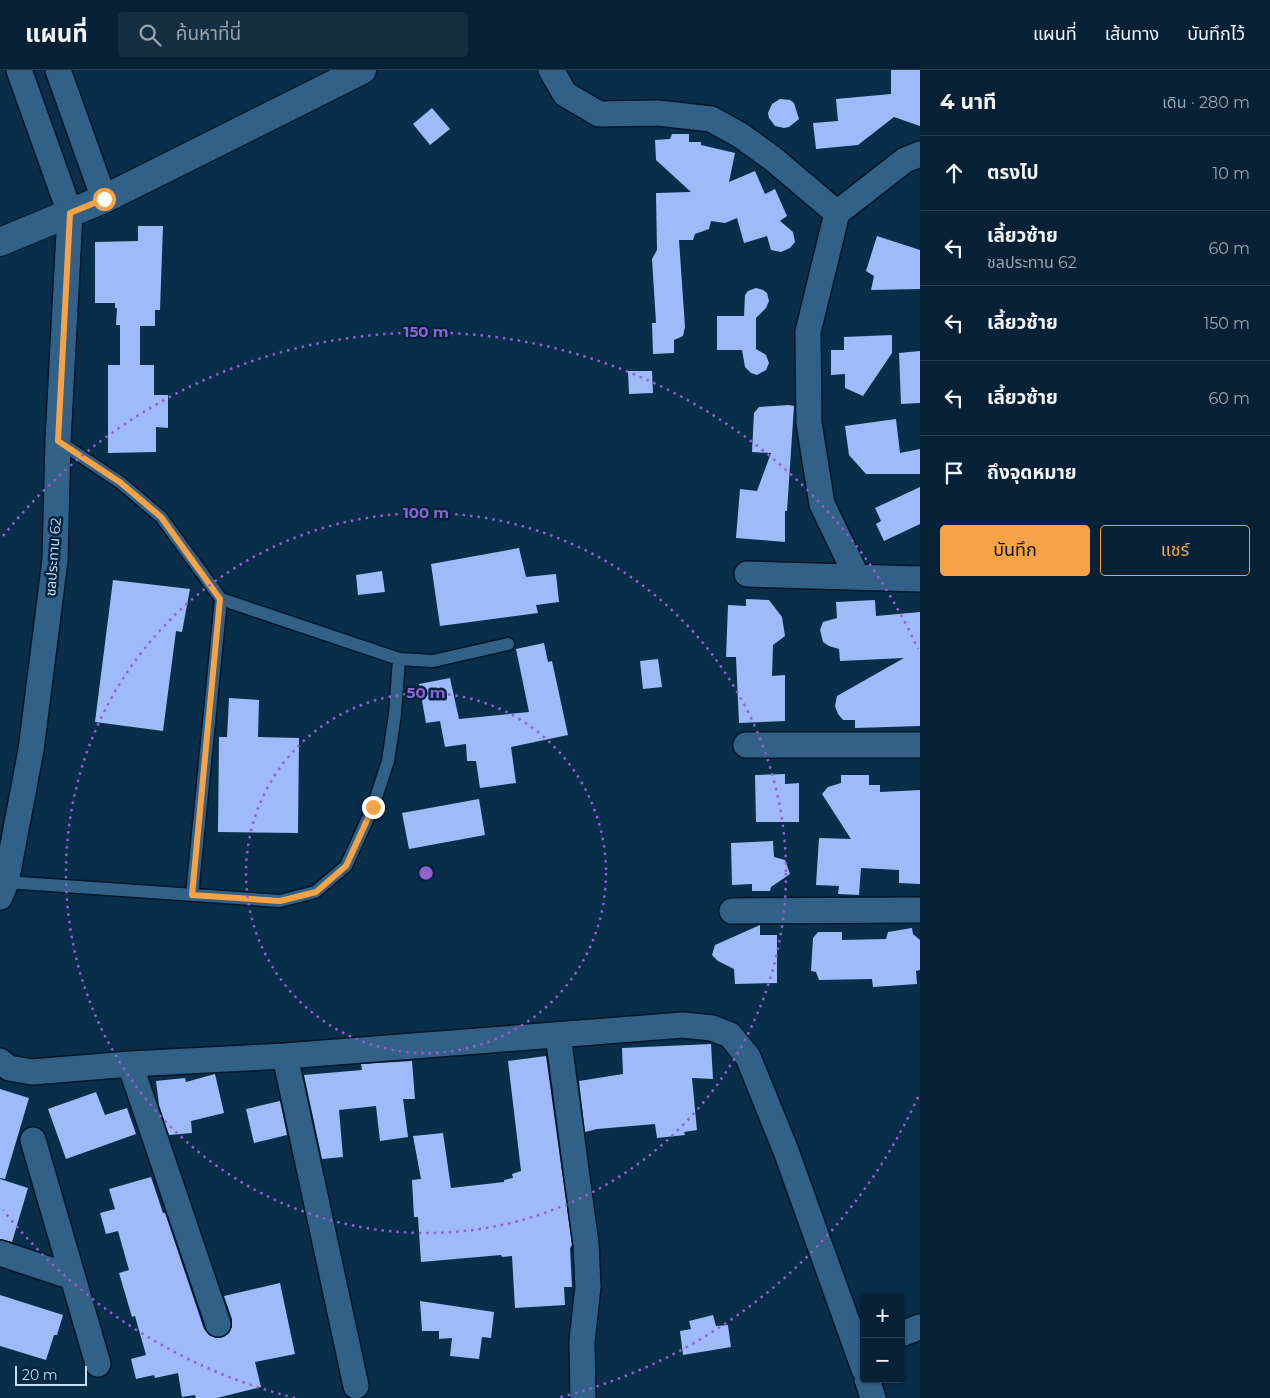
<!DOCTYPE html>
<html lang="th">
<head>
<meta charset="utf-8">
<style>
  body { margin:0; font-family:Montserrat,"Noto Sans Thai",sans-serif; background:#152f42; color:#f1f3f6 }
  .controls { position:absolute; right:15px; bottom:15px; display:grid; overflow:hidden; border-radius:5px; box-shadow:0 1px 4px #0004 }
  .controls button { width:45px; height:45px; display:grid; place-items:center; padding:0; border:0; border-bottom:1px solid #283f52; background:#072237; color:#f1f3f6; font:25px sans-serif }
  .scale { position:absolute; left:15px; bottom:12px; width:72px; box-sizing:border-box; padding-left:5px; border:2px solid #c5def4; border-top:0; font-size:14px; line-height:18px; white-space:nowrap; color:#c5def4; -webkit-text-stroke:4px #00243e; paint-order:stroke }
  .stop { position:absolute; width:15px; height:15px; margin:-11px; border:4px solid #f5a346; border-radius:50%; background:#fff }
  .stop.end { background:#f5a346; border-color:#fff; box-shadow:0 1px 5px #0008 }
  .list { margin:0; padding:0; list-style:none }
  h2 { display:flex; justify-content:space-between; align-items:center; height:65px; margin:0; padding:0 20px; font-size:21px }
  h2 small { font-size:16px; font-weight:400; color:#98a4ad }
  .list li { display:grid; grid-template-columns:32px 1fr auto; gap:15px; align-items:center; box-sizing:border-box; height:75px; padding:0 20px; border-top:1px solid #283f52 }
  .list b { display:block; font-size:19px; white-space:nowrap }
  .list p { margin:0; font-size:16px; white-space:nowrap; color:#98a4ad }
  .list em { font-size:16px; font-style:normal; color:#98a4ad }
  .actions { display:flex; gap:10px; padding:15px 20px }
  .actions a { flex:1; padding:11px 0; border:1px solid #f5a346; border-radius:5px; text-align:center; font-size:18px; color:#f5a346 }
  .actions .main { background:#f5a346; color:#111 }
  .icon { flex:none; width:28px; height:28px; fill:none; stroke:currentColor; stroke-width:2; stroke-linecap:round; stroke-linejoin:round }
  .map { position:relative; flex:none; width:920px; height:1328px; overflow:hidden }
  header { display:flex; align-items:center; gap:30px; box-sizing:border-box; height:70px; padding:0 25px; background:#072237; border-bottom:1px solid #283f52 }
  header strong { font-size:24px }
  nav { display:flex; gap:28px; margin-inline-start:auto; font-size:18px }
  .search { width:350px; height:45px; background:#152f42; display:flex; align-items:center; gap:12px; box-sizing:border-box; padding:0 18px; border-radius:5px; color:#98a4ad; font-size:19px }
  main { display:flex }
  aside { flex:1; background:#072237 }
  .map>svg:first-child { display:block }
  .building { fill:#9ebaf9 }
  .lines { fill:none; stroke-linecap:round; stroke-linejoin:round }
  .lane-casing { stroke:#001528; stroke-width:15 }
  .street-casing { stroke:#001528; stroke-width:28 }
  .secondary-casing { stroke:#001528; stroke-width:30 }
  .lane { stroke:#326187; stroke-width:12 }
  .street { stroke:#326187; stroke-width:25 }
  .secondary { stroke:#326187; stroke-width:28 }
  .route { stroke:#f5a346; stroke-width:6 }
  .ring { fill:none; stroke:#9161cf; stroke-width:2.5; stroke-dasharray:2.5 5 }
  .labels { text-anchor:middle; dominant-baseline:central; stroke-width:5; stroke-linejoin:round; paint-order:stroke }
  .street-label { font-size:14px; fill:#c5def4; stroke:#00243e }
  .centre { fill:#9161cf; stroke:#00243e; stroke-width:2.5 }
  .ring-label { font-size:15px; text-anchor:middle; font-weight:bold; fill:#9161cf; stroke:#00243e; stroke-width:5; stroke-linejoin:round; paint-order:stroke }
</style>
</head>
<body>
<header>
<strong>แผนที่</strong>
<div class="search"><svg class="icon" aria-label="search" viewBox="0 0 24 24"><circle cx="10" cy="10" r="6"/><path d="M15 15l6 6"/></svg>ค้นหาที่นี่</div>
<nav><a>แผนที่</a><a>เส้นทาง</a><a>บันทึกไว้</a></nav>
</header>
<main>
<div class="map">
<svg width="920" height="1328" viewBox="0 0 920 1328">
  <rect width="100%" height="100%" fill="#092e49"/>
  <!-- building -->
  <path class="building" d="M891,0H920V56L894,47L858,75L816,79L813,53L838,51L836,29L891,24Z
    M780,29L790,30L794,33L799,49L789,57L784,58L775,56L769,48L768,43L772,34Z
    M432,38L450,59L430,75L413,54Z
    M672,64H689V72H701V75L735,83L729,112L755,101L765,124L775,119L787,146L780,151L793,162L795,172L790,178L781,182L771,180L767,166L744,173L737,148L725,153L711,151L709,159L695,164L693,170H679L685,257L683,266L674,270V283L653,284L652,253H656L652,189L657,180L656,123L691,122L656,90L655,70L670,69Z
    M138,156H163L160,240H155V256H140V295H154V325H168V358L156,357V382L108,383V295H120V255H116L117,238H115V233H95V172L138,171Z
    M877,166L920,180V219L871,220L874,206L866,201Z
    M756,218L763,220L767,223L769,231L766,238L756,248V279L766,285L769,293L766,300L757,305L751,303L745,297L742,280H717V246H744L745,225L748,221Z
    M892,265V283L863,326L845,318V304L831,305V280H844V267Z
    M920,281V333L901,334L899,283Z
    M628,301H652L653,323L629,324Z
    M789,335L794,336L787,441H785V472L736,468L740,419L757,421L771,383L752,382L754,343L759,337Z
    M896,349L900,383L920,379V404H866L849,385L845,356Z
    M920,417V454L884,471L876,454L881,451L875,438Z
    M519,478L526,507L556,504L559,532L536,535L538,543L440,556L431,494Z
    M382,501L385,522L358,525L356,505Z
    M113,510L190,519L182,562L176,561L163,661L95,652Z
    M746,529L769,530L782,547L785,566L773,575L772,606L785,605V651L739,653L736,587H726L728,535L746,536Z
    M875,530L876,546L920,542V656L855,658V650H843L838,644L835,636L837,626L904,588L840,591L839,579L829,576L823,572L820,560L823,552L837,548L836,532Z
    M544,573L548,592L552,591L568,665L511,677L516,713L480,718L476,691H467L466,674L445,677L440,651L426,653L419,614L450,608L459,649L529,642L516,579Z
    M658,589L662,617L643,619L640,591Z
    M229,628L259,630L258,667L299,668L298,763L218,762L219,667H227Z
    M785,704V714L799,713V752H756L755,705Z
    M841,705H869V715H880V722L920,720V814L899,813V800L861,798L859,825L838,824L839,816L816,815L819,768L851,769L822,724L828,717L841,713Z
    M479,729L485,765L409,779L402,743Z
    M773,771L774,787L785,790L790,804L771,817L770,821H752V814L732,815L731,773Z
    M760,855V865H777V913L735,914L734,899L718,891L712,885L715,875Z
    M912,858L913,864L920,870V900L916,901L917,914L873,917L872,909L819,910L816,902L811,901L813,868L818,862H842V870L886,869L888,862Z
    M711,974L713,1009L692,1008L697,1060L684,1062L685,1065L657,1068L655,1054L597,1059L585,1062L579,1011L623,1004L622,978Z
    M546,986L572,1175L570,1178L572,1217H564L565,1235L515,1238L512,1186L502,1187L501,1185L421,1192L418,1147H414L412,1110L421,1109L413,1066L443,1063L451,1118L504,1112V1110L513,1108L512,1104L521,1101L508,991Z
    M412,991L415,1029H403L408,1067L380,1071L376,1036L339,1040L343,1087L322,1089L304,1005L362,1000L361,994Z
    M215,1004L224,1043L191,1051L192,1063L169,1065L159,1035L156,1011L185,1008L186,1012Z
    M0,1019L29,1028L5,1109L0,1108Z
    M96,1022L105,1045L127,1038L136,1064L66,1089L48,1039Z
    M280,1031L287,1065L254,1073L246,1039Z
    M151,1107L163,1143H165L204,1259L209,1265L216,1268L223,1267L229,1263L232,1257V1249L224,1226L280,1213L295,1284L255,1292L261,1317L217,1328H196L195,1325L182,1327L178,1303L155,1308L154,1305L136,1309L131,1289L146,1285L135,1246L132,1247L119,1203L129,1200L118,1161L106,1164L100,1143L115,1139L109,1119Z
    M0,1109L28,1118L12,1172L0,1169Z
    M0,1225L63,1245L57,1265H54L46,1290L0,1276Z
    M420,1231L494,1242L491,1268L482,1267L479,1289L450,1286L452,1268L439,1269V1261H422Z
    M713,1245L716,1256L728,1255L731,1277L683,1285L680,1261L691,1259L689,1251Z"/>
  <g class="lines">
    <defs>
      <path id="lane" d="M58,371L121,413L161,447L221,529L399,589L433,591L508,574
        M6,812L280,831L315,822L346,796L373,737L388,691L395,644L399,589
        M192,825L221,529"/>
      <path id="street" d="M58,0L104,129
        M551,0L565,24L599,44L658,43L711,49L740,65L772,88L837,143
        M747,504L920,509
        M857,507L822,434L809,353L808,262L837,143L905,90L920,84
        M746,675H920
        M0,827L6,812L31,680L55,490L58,371L70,143L19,0
        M732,841L920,840
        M558,965L586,1174L588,1217L582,1271L583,1328
        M285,986L356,1316
        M0,991L9,998L32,1002L130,994L285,986L683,955L712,958L730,965L748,987L786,1081L864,1299
        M130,994L218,1254
        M33,1070L98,1294
        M0,1183L72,1207
        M901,1264L920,1257
        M867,1309L873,1328"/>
      <path id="secondary" d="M0,172L104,129L362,0"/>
    </defs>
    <!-- lane casing -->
    <use href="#lane" class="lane-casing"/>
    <!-- street casing -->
    <use href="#street" class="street-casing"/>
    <!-- secondary casing -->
    <use href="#secondary" class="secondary-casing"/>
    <!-- lane -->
    <use href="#lane" class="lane"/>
    <!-- street -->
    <use href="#street" class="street"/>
    <!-- secondary -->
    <use href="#secondary" class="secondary"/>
  </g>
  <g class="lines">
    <!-- route -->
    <path class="route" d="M104,129L70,143L58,371L121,413L161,447L220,529L192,825L280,831L316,822L346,796L373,737"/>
  </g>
  <!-- distance rings -->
  <g class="ring">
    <circle cx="426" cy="803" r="180"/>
    <circle cx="426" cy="803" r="360"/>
    <path d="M918 1027A541 541 0 0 1 557 1328M295 1328A541 541 0 0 1 3 1140M3 466A541 541 0 0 1 918 579"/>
  </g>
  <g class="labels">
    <!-- street labels -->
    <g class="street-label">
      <text transform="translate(53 487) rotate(-86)">ชลประทาน 62</text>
    </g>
  </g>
  <circle cx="426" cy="803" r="8" class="centre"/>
  <g class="ring-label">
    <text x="426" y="267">150 m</text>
    <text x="426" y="448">100 m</text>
    <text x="426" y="628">50 m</text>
  </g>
</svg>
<div class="controls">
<button>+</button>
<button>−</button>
</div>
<div class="scale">20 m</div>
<div class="stop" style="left:104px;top:129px"></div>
<div class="stop end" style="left:373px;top:737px"></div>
</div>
<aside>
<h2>4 นาที<small>เดิน · 280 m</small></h2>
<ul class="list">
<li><svg class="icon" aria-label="ahead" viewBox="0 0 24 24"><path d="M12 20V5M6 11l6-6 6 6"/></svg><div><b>ตรงไป</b></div><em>10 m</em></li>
<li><svg class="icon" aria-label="left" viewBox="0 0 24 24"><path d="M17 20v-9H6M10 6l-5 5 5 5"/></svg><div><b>เลี้ยวซ้าย</b><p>ชลประทาน 62</p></div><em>60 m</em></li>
<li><svg class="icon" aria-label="left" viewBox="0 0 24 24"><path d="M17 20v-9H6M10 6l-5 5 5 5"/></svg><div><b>เลี้ยวซ้าย</b></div><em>150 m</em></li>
<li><svg class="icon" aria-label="left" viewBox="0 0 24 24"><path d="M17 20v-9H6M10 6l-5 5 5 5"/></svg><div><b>เลี้ยวซ้าย</b></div><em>60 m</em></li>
<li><svg class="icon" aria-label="arrive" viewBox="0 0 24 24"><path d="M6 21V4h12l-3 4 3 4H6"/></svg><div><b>ถึงจุดหมาย</b></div></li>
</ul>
<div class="actions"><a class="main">บันทึก</a><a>แชร์</a></div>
</aside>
</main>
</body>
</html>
